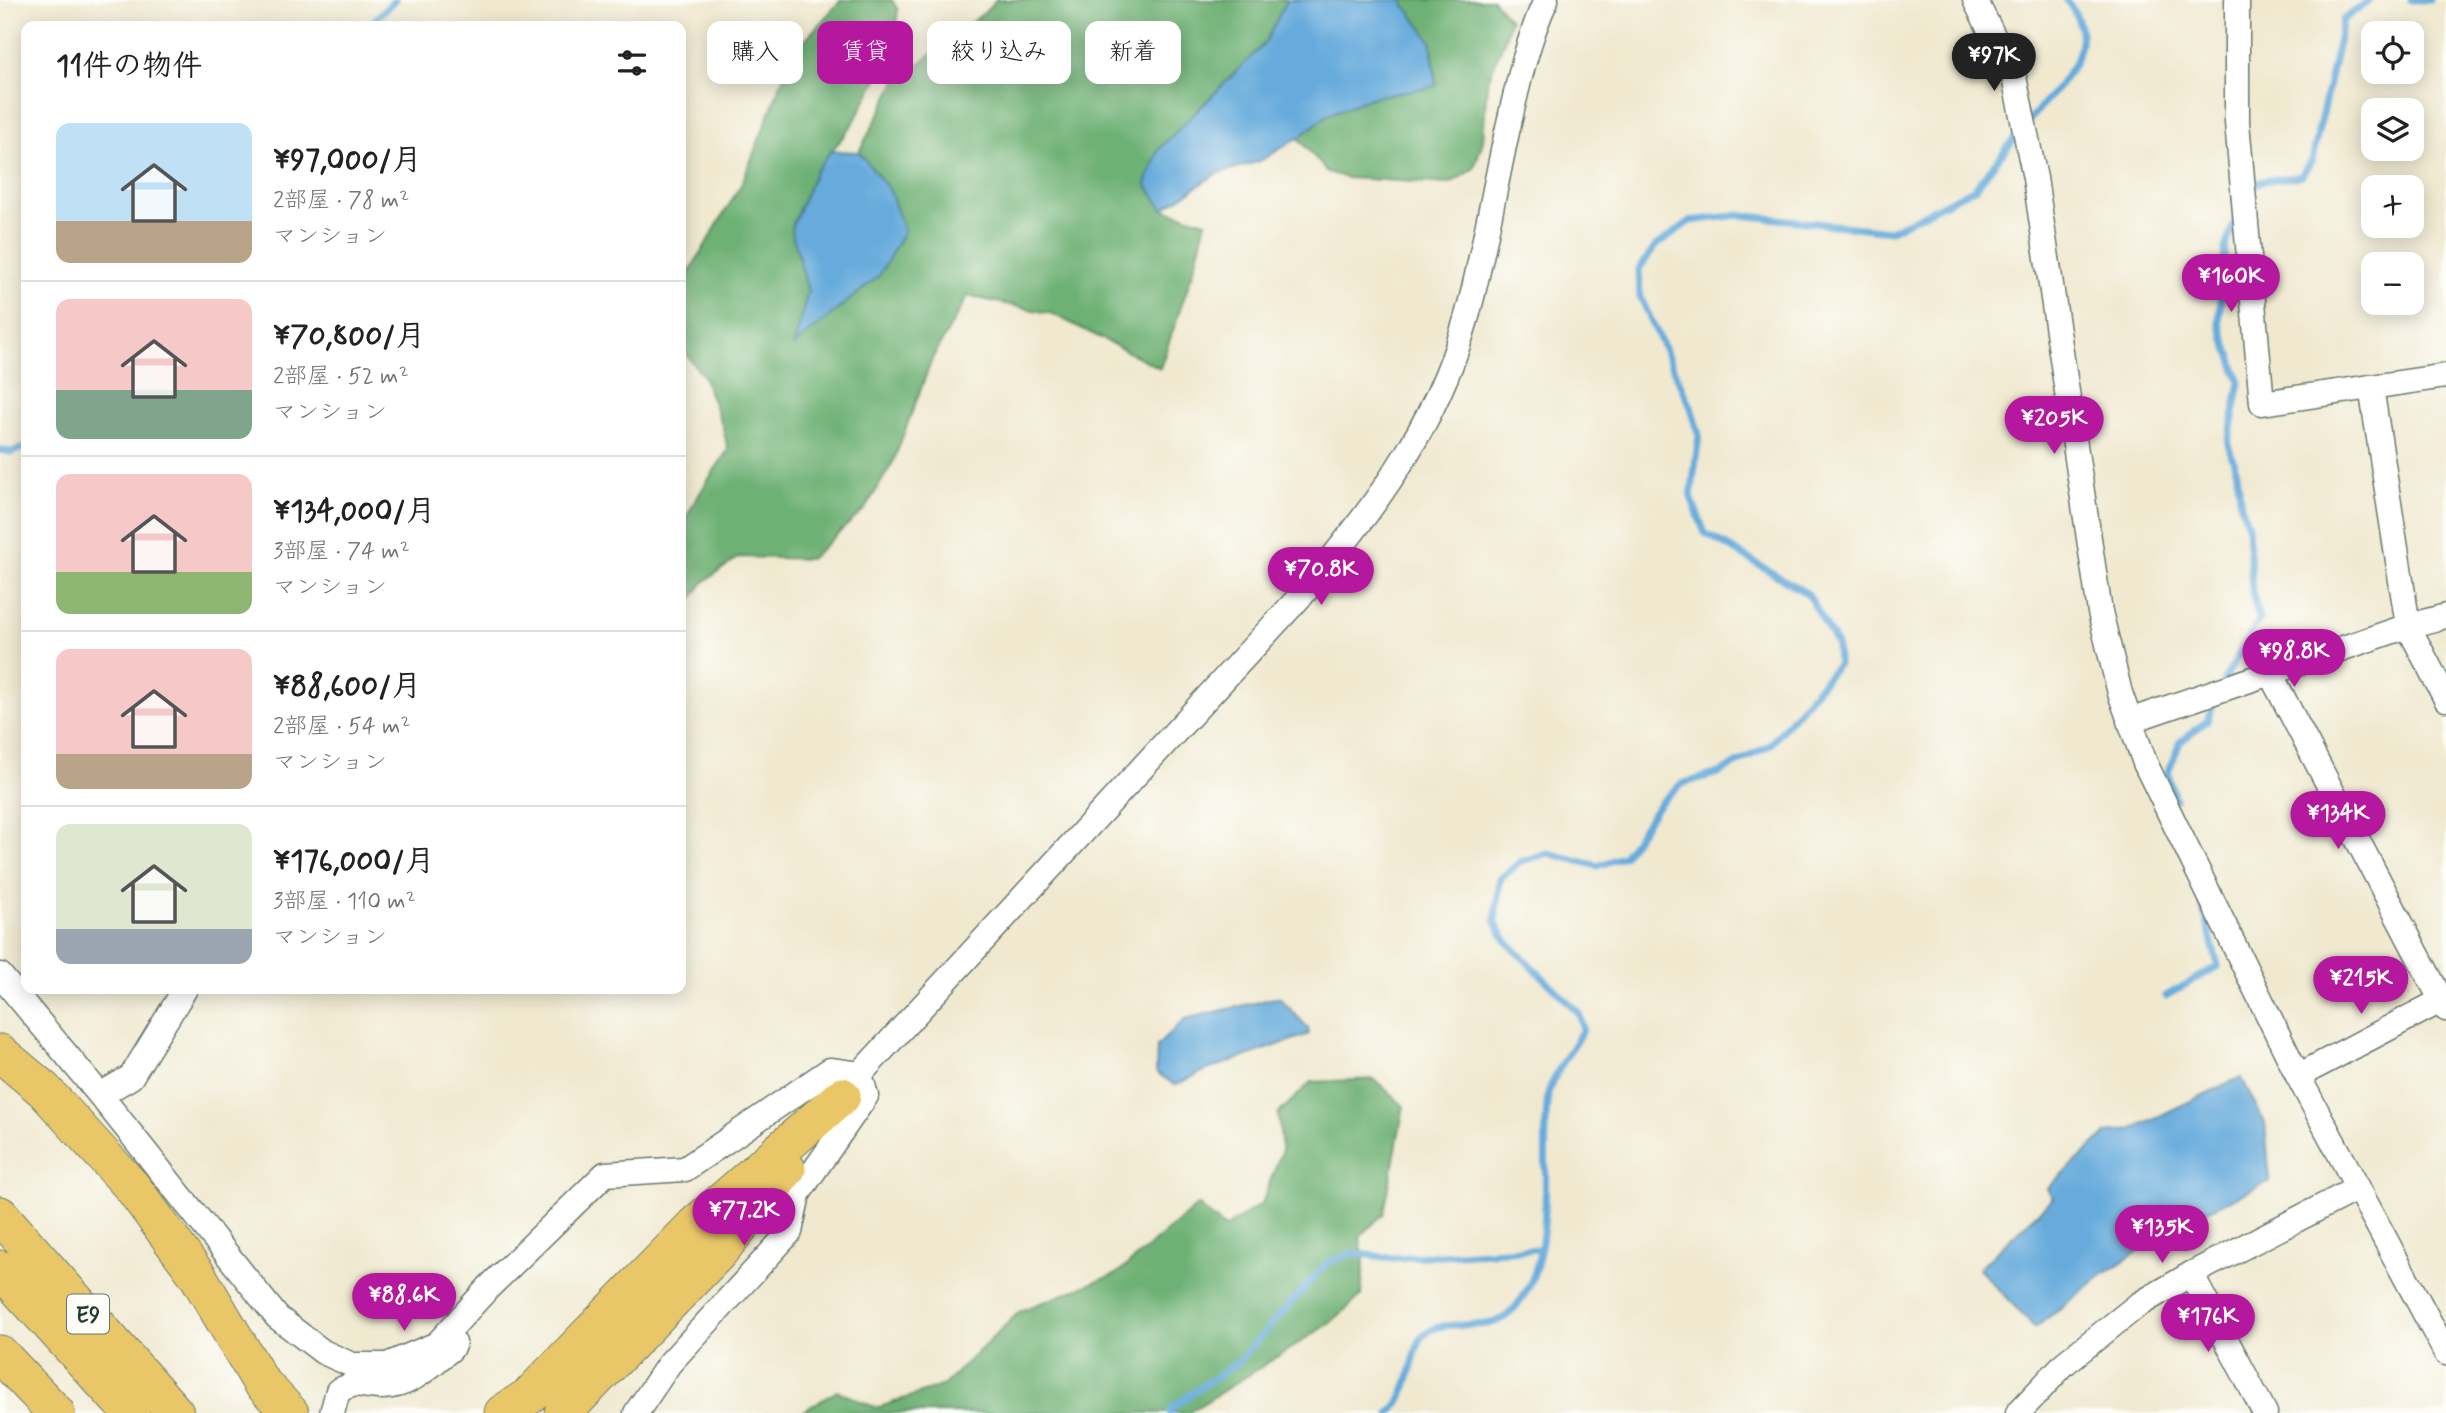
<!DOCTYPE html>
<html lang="ja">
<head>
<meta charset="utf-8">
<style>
	:root { --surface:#fff; --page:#f6f6f6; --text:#222; --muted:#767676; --line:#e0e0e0; --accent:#b5179e }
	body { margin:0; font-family:Mynerve,"Klee One",sans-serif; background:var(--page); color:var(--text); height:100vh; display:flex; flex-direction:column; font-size:26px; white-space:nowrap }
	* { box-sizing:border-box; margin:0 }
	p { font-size:23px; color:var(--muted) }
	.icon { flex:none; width:38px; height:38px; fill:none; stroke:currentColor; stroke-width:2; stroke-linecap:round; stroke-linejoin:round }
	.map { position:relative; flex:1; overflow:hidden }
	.drawer { position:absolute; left:21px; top:21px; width:665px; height:973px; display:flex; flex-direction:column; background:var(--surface); border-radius:14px; box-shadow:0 4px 18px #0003 }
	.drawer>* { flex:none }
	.banner { position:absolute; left:707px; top:21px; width:665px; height:63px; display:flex; gap:14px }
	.buttons { position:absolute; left:2361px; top:21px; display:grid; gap:14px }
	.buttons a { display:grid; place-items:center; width:63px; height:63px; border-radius:14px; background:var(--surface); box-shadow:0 4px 18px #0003; font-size:35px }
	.price { position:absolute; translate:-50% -60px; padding:0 16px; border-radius:24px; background:var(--accent); color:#fff; font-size:23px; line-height:46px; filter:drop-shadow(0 2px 4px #0008) }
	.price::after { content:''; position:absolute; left:50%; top:42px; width:21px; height:16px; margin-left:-10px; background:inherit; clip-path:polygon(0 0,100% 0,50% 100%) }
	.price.selected { background:#222; color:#fff }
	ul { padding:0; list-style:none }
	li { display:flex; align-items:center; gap:21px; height:175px; padding:0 35px }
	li+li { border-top:2px solid var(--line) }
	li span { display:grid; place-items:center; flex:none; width:196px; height:140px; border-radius:14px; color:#555 }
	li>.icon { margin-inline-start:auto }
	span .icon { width:84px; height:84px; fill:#fffc; stroke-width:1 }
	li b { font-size:30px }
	h2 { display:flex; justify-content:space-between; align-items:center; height:84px; padding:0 35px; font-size:30px }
	.chip { padding:0 24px; border-radius:14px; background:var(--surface); box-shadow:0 4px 18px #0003; font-size:24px; line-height:63px }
	.chip.selected { background:var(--accent); color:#fff }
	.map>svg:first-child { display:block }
</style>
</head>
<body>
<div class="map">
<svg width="2446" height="1413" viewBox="0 0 2446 1413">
	<rect width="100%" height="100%" fill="#fdfcf7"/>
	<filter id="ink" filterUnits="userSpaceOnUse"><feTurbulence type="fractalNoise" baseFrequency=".0143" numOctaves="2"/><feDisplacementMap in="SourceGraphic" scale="14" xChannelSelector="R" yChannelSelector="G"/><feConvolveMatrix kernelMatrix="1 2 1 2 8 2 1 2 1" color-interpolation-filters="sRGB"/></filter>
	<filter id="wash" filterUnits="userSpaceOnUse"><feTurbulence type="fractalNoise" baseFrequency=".00686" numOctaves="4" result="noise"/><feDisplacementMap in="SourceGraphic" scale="28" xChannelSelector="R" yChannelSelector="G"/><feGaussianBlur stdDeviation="1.57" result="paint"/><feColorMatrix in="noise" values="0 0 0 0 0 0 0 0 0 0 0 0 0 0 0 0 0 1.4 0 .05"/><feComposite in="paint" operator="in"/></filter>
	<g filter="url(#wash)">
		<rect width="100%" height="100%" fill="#f0e9d0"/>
		<!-- forest -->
		<g fill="#6eb175" stroke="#467754" stroke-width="2">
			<path d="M841,0H892L898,10L893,49L853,124L815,172L791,228L808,291L794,344L890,191L859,152L896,82L985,12L996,0H1287L1265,43L1159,149L1146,184L1163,209L1206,222L1194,269L1160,368L1053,314L968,296L933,357L893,462L865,509L810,559L739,557L704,582L686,607C676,584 688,582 687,564C686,553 679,544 681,532C682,517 718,465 728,450L723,427L703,376L681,348V286L742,183L793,53Z"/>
			<path d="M1401,0H1493L1510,20L1506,36L1487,83L1483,141L1474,168L1450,184L1347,178L1327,172L1298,138L1329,114L1373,97L1436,86L1431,41Z"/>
			<path d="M1374,1079L1404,1106L1384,1213L1360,1237L1364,1262L1361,1296L1329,1324L1188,1413H800L837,1391L877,1408L944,1385L1020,1311L1118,1273L1198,1205L1225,1228L1262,1203L1282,1150L1278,1114L1311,1082Z"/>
		</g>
		<!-- water -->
		<g fill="#66abdc" stroke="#427488" stroke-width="2">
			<path d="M1287,0H1401L1431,41L1436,86L1373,97L1329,114L1298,138L1260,161L1216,174L1163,209L1146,184L1159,149L1265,43Z"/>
			<path d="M831,151L859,152L890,191L904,231L879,276L794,345L808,291L791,229L815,172Z"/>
			<path d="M1279,997L1308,1028L1309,1034L1207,1070L1175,1085L1156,1072L1157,1046L1185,1019Z"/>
			<path d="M2241,1077L2265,1123L2270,1181L2184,1222L2102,1275L2035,1328L1979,1269L2053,1198L2047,1189L2107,1133L2132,1129Z"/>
		</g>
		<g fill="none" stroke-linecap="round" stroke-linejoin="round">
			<!-- stream -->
			<g stroke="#66abdc" stroke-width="7">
				<path d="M2411,0H2429"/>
				<path d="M368,26L395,0"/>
				<path d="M2029,121C2059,83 2106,48 2066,0"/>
				<path d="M2249,189L2261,181L2301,176L2312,160L2343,20L2370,0"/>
				<path d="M0,450L11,452L26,447"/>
				<path d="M2224,680L2259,620L2252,590L2248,525L2241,505L2237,472L2228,444L2240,382L2219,323L2225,248L2237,215"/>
				<path d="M2175,800L2168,773L2180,742L2207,721L2216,697"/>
				<path d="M2166,996L2218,966L2202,903"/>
				<path d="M1170,1413L1174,1406L1238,1362L1327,1263L1352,1253L1393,1258L1539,1249"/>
				<path d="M1390,1413C1412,1394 1412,1347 1423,1336C1449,1312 1486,1339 1512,1311C1561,1259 1539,1161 1548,1095C1550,1080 1575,1044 1583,1029L1579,1013L1507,942L1495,921L1500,879L1520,862L1548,853L1598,866L1624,856L1660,803L1681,784L1719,773L1770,745L1838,664L1837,645L1808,594L1705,533L1691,497L1699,435L1691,407L1640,296L1639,269L1656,246L1690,221L1740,215L1890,231L1975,188L2019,133"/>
			</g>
		</g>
	</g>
	<g filter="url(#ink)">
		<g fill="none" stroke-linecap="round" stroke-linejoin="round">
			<!-- minor casing -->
			<g stroke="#68796b" stroke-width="27">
				<g id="minor">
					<path d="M1975,0L2014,77L2035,178L2100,612L2120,693L2145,763L2298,1076L2446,1353"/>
					<path d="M2237,0V122L2262,403L2446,376"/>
					<path d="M2371,387L2408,626L2446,699"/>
					<path d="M2270,673L2446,1009"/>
					<path d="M2129,721L2408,626L2446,616"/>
					<path d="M0,975L100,1095L277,1317L323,1352L352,1365H387L437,1344L488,1288L605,1174L685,1169L830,1070L860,1074"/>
					<path d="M860,1074L1307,589C1382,499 1444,414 1472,297C1485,243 1495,187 1507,132C1517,88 1527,41 1546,0"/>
					<path d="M2298,1076L2446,998"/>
					<path d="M100,1095L131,1077L185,989"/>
					<path d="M2191,1274L2265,1413"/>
					<path d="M332,1413L338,1391C359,1380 358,1386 380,1387C410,1388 430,1366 451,1349L454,1343"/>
					<path d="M636,1413L669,1364L790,1232L798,1194L866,1096L860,1074"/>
					<path d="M2018,1413L2065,1363L2138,1305L2191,1274L2358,1188"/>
				</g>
			</g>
			<!-- highway casing -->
			<g stroke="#68796b" stroke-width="39">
				<g id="highway">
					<path d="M0,1053L44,1090L133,1188L198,1276L260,1381L290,1413"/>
					<path d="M0,1215L175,1413"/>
					<path d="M0,1269L131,1413"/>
					<path d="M0,1354L56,1413"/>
					<path d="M503,1413L529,1396L694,1226L842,1096"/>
					<path d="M563,1413L719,1252L787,1169"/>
				</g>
			</g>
			<!-- minor -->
			<use href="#minor" stroke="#fff" stroke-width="24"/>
			<!-- highway -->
			<use href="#highway" stroke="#e9c769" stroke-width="37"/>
		</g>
	</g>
	<g text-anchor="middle" stroke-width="5" stroke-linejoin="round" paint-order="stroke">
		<!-- shield labels -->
		<rect fill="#fdfcf7" stroke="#62766e" stroke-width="2" x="67" y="1294.5" width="42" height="39" rx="5"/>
		<g font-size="23" font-weight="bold" fill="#1f3d34">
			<text x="88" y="1322">E9</text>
		</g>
	</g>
</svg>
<div class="buttons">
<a><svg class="icon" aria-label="locate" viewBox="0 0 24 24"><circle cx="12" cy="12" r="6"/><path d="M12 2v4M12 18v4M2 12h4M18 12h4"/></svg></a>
<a><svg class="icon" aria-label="layers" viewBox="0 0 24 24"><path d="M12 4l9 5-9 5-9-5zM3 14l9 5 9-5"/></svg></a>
<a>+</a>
<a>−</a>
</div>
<b class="price selected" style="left:1994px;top:93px">¥97K</b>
<b class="price" style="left:2231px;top:314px">¥160K</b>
<b class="price" style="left:2054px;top:456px">¥205K</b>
<b class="price" style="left:1321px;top:607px">¥70.8K</b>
<b class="price" style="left:2294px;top:689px">¥98.8K</b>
<b class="price" style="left:2338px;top:851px">¥134K</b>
<b class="price" style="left:2361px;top:1016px">¥215K</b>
<b class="price" style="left:744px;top:1248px">¥77.2K</b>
<b class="price" style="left:2162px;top:1265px">¥135K</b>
<b class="price" style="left:404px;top:1333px">¥88.6K</b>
<b class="price" style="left:2208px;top:1354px">¥176K</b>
<div class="banner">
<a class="chip">購入</a>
<a class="chip selected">賃貸</a>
<a class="chip">絞り込み</a>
<a class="chip">新着</a>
</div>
<section class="drawer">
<h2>11件の物件<svg class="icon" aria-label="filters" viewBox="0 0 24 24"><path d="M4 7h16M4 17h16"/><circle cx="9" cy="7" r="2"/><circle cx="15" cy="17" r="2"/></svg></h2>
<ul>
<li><span style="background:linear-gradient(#bfe0f5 70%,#b9a48a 0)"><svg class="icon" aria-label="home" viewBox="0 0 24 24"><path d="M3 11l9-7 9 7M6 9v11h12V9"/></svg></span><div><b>¥97,000/月</b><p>2部屋 · 78 m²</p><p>マンション</p></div></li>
<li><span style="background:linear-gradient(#f6c9c9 65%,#7fa58c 0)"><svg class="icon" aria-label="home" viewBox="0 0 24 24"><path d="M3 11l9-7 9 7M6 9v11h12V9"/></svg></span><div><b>¥70,800/月</b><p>2部屋 · 52 m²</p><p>マンション</p></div></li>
<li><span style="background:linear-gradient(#f6c9c9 70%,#8fb573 0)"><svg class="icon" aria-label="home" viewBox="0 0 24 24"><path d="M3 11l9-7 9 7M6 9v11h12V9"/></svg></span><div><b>¥134,000/月</b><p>3部屋 · 74 m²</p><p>マンション</p></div></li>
<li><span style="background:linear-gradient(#f6c9c9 75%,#b9a48a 0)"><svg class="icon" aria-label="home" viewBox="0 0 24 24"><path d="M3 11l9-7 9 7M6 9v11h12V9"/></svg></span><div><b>¥88,600/月</b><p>2部屋 · 54 m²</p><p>マンション</p></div></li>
<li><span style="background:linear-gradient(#dfe7d0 75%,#9aa5b1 0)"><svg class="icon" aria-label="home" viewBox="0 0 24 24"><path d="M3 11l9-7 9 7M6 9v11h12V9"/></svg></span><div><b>¥176,000/月</b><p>3部屋 · 110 m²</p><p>マンション</p></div></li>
</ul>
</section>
</div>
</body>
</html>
